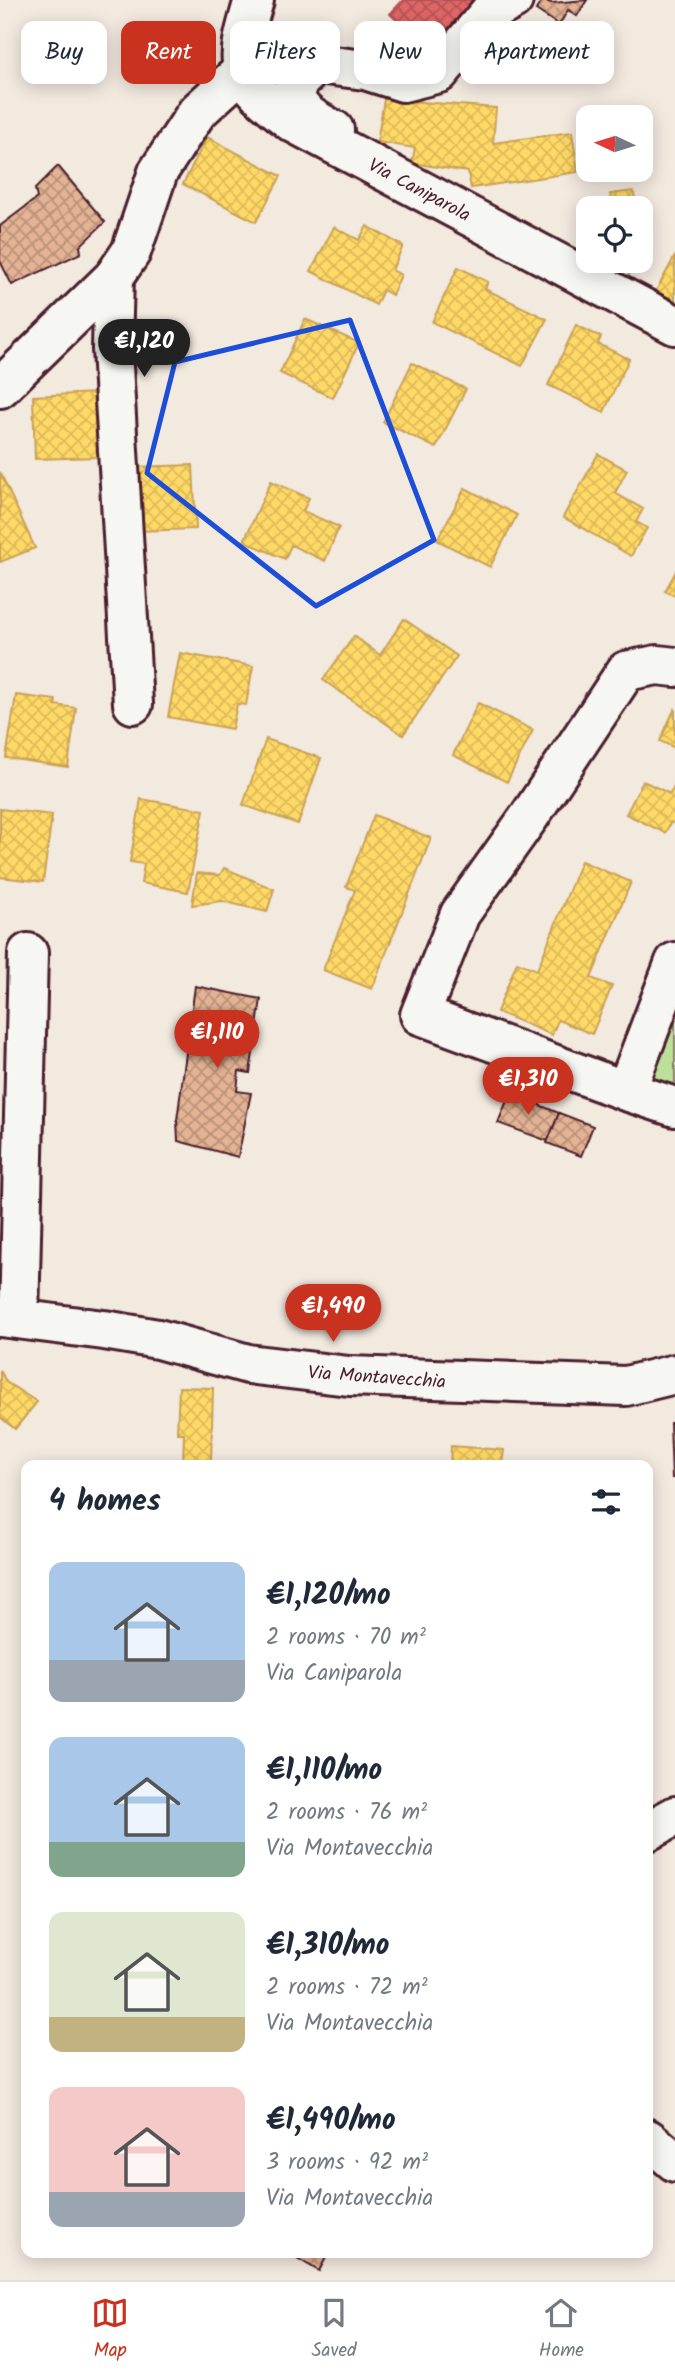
<!DOCTYPE html>
<html lang="en">
<head>
<meta charset="utf-8">
<style>
	:root { --surface:#fff; --page:#f2f2f3; --text:#1f2937; --muted:#747a83; --line:#e0e1e3; --accent:#c8321e }
	body { margin:0; font-family:Kalam,sans-serif; background:var(--page); color:var(--text); height:100vh; display:flex; flex-direction:column; font-size:26px; white-space:nowrap }
	* { box-sizing:border-box; margin:0 }
	p { font-size:23px; color:var(--muted) }
	.icon { flex:none; width:38px; height:38px; fill:none; stroke:currentColor; stroke-width:2; stroke-linecap:round; stroke-linejoin:round }
	.map { position:relative; flex:1; overflow:hidden }
	.sheet { position:absolute; left:21px; top:1460px; width:632px; height:798px; display:flex; flex-direction:column; background:var(--surface); border-radius:14px; box-shadow:0 4px 18px #0003 }
	.sheet>* { flex:none }
	.guide { position:absolute; left:21px; top:21px; width:634px; height:63px; display:flex; gap:14px }
	.needle { width:46px; rotate:274deg }
	.controls { position:absolute; left:576px; top:105px; display:grid; gap:14px }
	.controls a { display:grid; place-items:center; width:77px; height:77px; border-radius:14px; background:var(--surface); box-shadow:0 4px 18px #0003; font-size:35px }
	.price { position:absolute; translate:-50% -60px; padding:0 16px; border-radius:24px; background:var(--accent); color:#fff; font-size:23px; line-height:46px; filter:drop-shadow(0 2px 4px #0008) }
	.price::after { content:''; position:absolute; left:50%; top:42px; width:21px; height:16px; margin-left:-10px; background:inherit; clip-path:polygon(0 0,100% 0,50% 100%) }
	.price.current { background:#222; color:#fff }
	ul { padding:0; list-style:none }
	li { display:flex; align-items:center; gap:21px; height:175px; padding:0 28px }
	li span { display:grid; place-items:center; flex:none; width:196px; height:140px; border-radius:14px; color:#555 }
	li>.icon { margin-inline-start:auto }
	span .icon { width:84px; height:84px; fill:#fffc; stroke-width:1 }
	li b { font-size:30px }
	h2 { display:flex; justify-content:space-between; align-items:center; height:84px; padding:0 28px; font-size:30px }
	.chip { padding:0 24px; border-radius:14px; background:var(--surface); box-shadow:0 4px 18px #0003; font-size:24px; line-height:63px }
	.chip.current { background:var(--accent); color:#fff }
	.menu { display:flex; justify-content:space-around; align-items:center; height:98px; border-top:2px solid var(--line); background:var(--surface); font-size:19px; color:var(--muted) }
	.menu a { display:grid; justify-items:center; gap:4px }
	.menu .current { color:var(--accent) }
	.map>svg:first-child { display:block }
</style>
</head>
<body>
<div class="map">
<svg width="675" height="2280" viewBox="0 0 675 2280">
	<defs>
		<pattern id="homes-cross-hatch" width="8" height="8" patternUnits="userSpaceOnUse" patternTransform="scale(1.75)"><rect width="8" height="8" fill="#ffd966"/><path d="M0 0l8 8M0 8l8-8" fill="none" stroke="#dcba59"/></pattern>
		<pattern id="shops-cross-hatch" width="8" height="8" patternUnits="userSpaceOnUse" patternTransform="scale(1.75)"><rect width="8" height="8" fill="#e06666"/><path d="M0 0l8 8M0 8l8-8" fill="none" stroke="#b85354"/></pattern>
		<pattern id="building-cross-hatch" width="8" height="8" patternUnits="userSpaceOnUse" patternTransform="scale(1.75)"><rect width="8" height="8" fill="#e3b394"/><path d="M0 0l8 8M0 8l8-8" fill="none" stroke="#ba9179"/></pattern>
	</defs>
	<rect width="100%" height="100%" fill="#f2e9df"/>
	<filter id="ink" filterUnits="userSpaceOnUse"><feTurbulence type="fractalNoise" baseFrequency=".0143" numOctaves="2"/><feDisplacementMap in="SourceGraphic" scale="14" xChannelSelector="R" yChannelSelector="G"/><feConvolveMatrix kernelMatrix="1 2 1 2 8 2 1 2 1" color-interpolation-filters="sRGB"/></filter>
	<g filter="url(#ink)">
		<!-- garden -->
		<path fill="#bce09a" stroke="#838062" stroke-width="2" d="M675,1015V1093L653,1084L651,1076Z"/>
		<!-- homes -->
		<g fill="url(#homes-cross-hatch)" stroke="#c9a154" stroke-width="2">
			<path d="M384,99L496,108L493,143L572,132L578,172L471,188L468,172L412,163L415,148L377,142Z"/>
			<path d="M207,137L281,176L256,222L183,184Z"/>
			<path d="M633,191L638,208H613L610,194Z"/>
			<path d="M640,219L648,247L640,257Z"/>
			<path d="M367,226L403,246L392,270L401,275L392,295L383,290L376,305L311,271L334,227L359,240Z"/>
			<path d="M675,256V301L656,291Z"/>
			<path d="M626,261H638L629,274Z"/>
			<path d="M458,267L488,282L485,289L547,319L522,366L432,322Z"/>
			<path d="M305,319L359,343L333,398L280,373Z"/>
			<path d="M576,325L601,337L598,344L629,359L604,412L548,385Z"/>
			<path d="M412,363L466,389L436,448L383,422Z"/>
			<path d="M96,393L98,457L35,459L33,396Z"/>
			<path d="M598,454L627,470L615,493L643,509L636,522L647,528L631,556L563,517Z"/>
			<path d="M193,465L196,529L136,531L134,467Z"/>
			<path d="M0,472L35,548L0,562Z"/>
			<path d="M271,481L309,498L303,511L339,527L325,561L291,545L285,559L244,541Z"/>
			<path d="M465,488L517,515L490,567L437,540Z"/>
			<path d="M675,573V596L665,591Z"/>
			<path d="M404,619L457,656L403,735L323,680L354,636L380,655Z"/>
			<path d="M180,653L253,666L246,705L237,704L232,729L168,717Z"/>
			<path d="M16,695L56,700L55,705L76,708L68,767L6,758Z"/>
			<path d="M478,703L533,730L507,782L453,755Z"/>
			<path d="M675,708V748L660,741Z"/>
			<path d="M266,739L321,758L298,824L243,805Z"/>
			<path d="M643,781L670,794L675,785V824L671,822L665,833L626,814Z"/>
			<path d="M141,799L204,810L188,892L141,883L144,864L130,862Z"/>
			<path d="M0,809L52,815L43,882L0,877Z"/>
			<path d="M374,815L431,838L372,989L323,970L355,890L346,887Z"/>
			<path d="M581,861L631,882L591,978L612,986L592,1034L558,1020L552,1035L497,1012L517,962L537,970Z"/>
			<path d="M224,868L274,889L267,912L222,901L192,905L197,873L220,875Z"/>
			<path d="M0,1370L6,1382L37,1402L15,1429L0,1417Z"/>
			<path d="M179,1387L213,1388L211,1463L183,1462L184,1433H177Z"/>
			<path d="M451,1446L504,1450L502,1465H450Z"/>
		</g>
		<!-- shops -->
		<path fill="url(#shops-cross-hatch)" stroke="#b35154" stroke-width="2" d="M403,0H477L430,51L390,14Z"/>
		<!-- building -->
		<g fill="url(#building-cross-hatch)" stroke="#4a1f2b" stroke-width="2">
			<path d="M542,0L552,3L587,0L577,16L568,10L559,25L536,10Z"/>
			<path d="M58,166L105,222L80,246L81,253L12,285L0,261V226L37,198L35,189Z"/>
			<path d="M195,986L261,999L250,1073L239,1071L237,1091L251,1093L238,1157L178,1141L177,1120Z"/>
			<path d="M510,1093L559,1113L548,1141L498,1123Z"/>
			<path d="M559,1113L593,1126L581,1156L547,1143Z"/>
			<path d="M670,1423H675V1478H672Z"/>
			<path d="M287,2252H329L319,2271Z"/>
		</g>
		<g fill="none" stroke-linecap="round" stroke-linejoin="round">
			<!-- minor casing -->
			<g stroke="#4a1f2b" stroke-width="44">
				<g id="minor">
					<path d="M334,130C314,119 294,112 294,86L317,64L365,70L403,82L439,73L489,13L513,0"/>
					<path d="M0,388L114,277"/>
					<path d="M133,704L112,349L114,277L131,252L158,172L197,112L242,71"/>
					<path d="M675,962L626,1091L675,1107"/>
					<path d="M626,1091L420,1015L460,914L529,817L626,671L657,665L675,667"/>
					<path d="M0,1317L104,1330L158,1339L248,1364L349,1376L626,1386L675,1374"/>
					<path d="M19,1318L28,953"/>
					<path d="M648,1831L675,1816"/>
					<path d="M648,2139L675,2162"/>
				</g>
			</g>
			<!-- major casing -->
			<g stroke="#4a1f2b" stroke-width="44">
				<path id="major" d="M254,0C233,71 234,76 292,122L675,325"/>
			</g>
			<!-- minor -->
			<use href="#minor" stroke="#f6f6f2" stroke-width="38"/>
			<!-- major -->
			<use href="#major" stroke="#f6f6f2" stroke-width="38"/>
		</g>
	</g>
	<!-- marked area -->
	<path fill="none" stroke="#1d4ed8" stroke-width="5" stroke-linejoin="round" d="M350,320L434,540L316,606L147,473L175,362Z"/>
	<g text-anchor="middle" stroke-width="7" stroke-linejoin="round" paint-order="stroke">
		<!-- street labels -->
		<g font-size="19" fill="#4a1f2b" stroke="#f6f6f2">
			<text transform="translate(420 189) rotate(28)" y="7">Via Caniparola</text>
			<text transform="translate(377 1376) rotate(4)" y="7">Via Montavecchia</text>
		</g>
	</g>
</svg>
<div class="controls">
<a><svg class="needle" viewBox="-14 -14 28 28"><path d="M0-13l5 13h-10z" fill="#e53935"/><path d="M0 13l5-13h-10z" fill="#747a83"/></svg></a>
<a><svg class="icon" aria-label="locate" viewBox="0 0 24 24"><circle cx="12" cy="12" r="6"/><path d="M12 2v4M12 18v4M2 12h4M18 12h4"/></svg></a>
</div>
<b class="price current" style="left:144px;top:379px">€1,120</b>
<b class="price" style="left:217px;top:1070px">€1,110</b>
<b class="price" style="left:528px;top:1117px">€1,310</b>
<b class="price" style="left:333px;top:1344px">€1,490</b>
<div class="guide">
<a class="chip">Buy</a>
<a class="chip current">Rent</a>
<a class="chip">Filters</a>
<a class="chip">New</a>
<a class="chip">Apartment</a>
</div>
<section class="sheet">
<h2>4 homes<svg class="icon" aria-label="filters" viewBox="0 0 24 24"><path d="M4 7h16M4 17h16"/><circle cx="9" cy="7" r="2"/><circle cx="15" cy="17" r="2"/></svg></h2>
<ul>
<li><span style="background:linear-gradient(#a9c7e8 70%,#9aa5b1 0)"><svg class="icon" aria-label="home" viewBox="0 0 24 24"><path d="M3 11l9-7 9 7M6 9v11h12V9"/></svg></span><div><b>€1,120/mo</b><p>2 rooms · 70 m²</p><p>Via Caniparola</p></div></li>
<li><span style="background:linear-gradient(#a9c7e8 75%,#7fa58c 0)"><svg class="icon" aria-label="home" viewBox="0 0 24 24"><path d="M3 11l9-7 9 7M6 9v11h12V9"/></svg></span><div><b>€1,110/mo</b><p>2 rooms · 76 m²</p><p>Via Montavecchia</p></div></li>
<li><span style="background:linear-gradient(#dfe7d0 75%,#c2b280 0)"><svg class="icon" aria-label="home" viewBox="0 0 24 24"><path d="M3 11l9-7 9 7M6 9v11h12V9"/></svg></span><div><b>€1,310/mo</b><p>2 rooms · 72 m²</p><p>Via Montavecchia</p></div></li>
<li><span style="background:linear-gradient(#f6c9c9 75%,#9aa5b1 0)"><svg class="icon" aria-label="home" viewBox="0 0 24 24"><path d="M3 11l9-7 9 7M6 9v11h12V9"/></svg></span><div><b>€1,490/mo</b><p>3 rooms · 92 m²</p><p>Via Montavecchia</p></div></li>
</ul>
</section>
</div>
<nav class="menu">
<a class="current"><svg class="icon" aria-label="map" viewBox="0 0 24 24"><path d="M3 6l6-2 6 2 6-2v14l-6 2-6-2-6 2zM9 4v14M15 6v14"/></svg>Map</a>
<a><svg class="icon" aria-label="saved" viewBox="0 0 24 24"><path d="M7 4h10v16l-5-4-5 4z"/></svg>Saved</a>
<a><svg class="icon" aria-label="home" viewBox="0 0 24 24"><path d="M3 11l9-7 9 7M6 9v11h12V9"/></svg>Home</a>
</nav>
</body>
</html>
